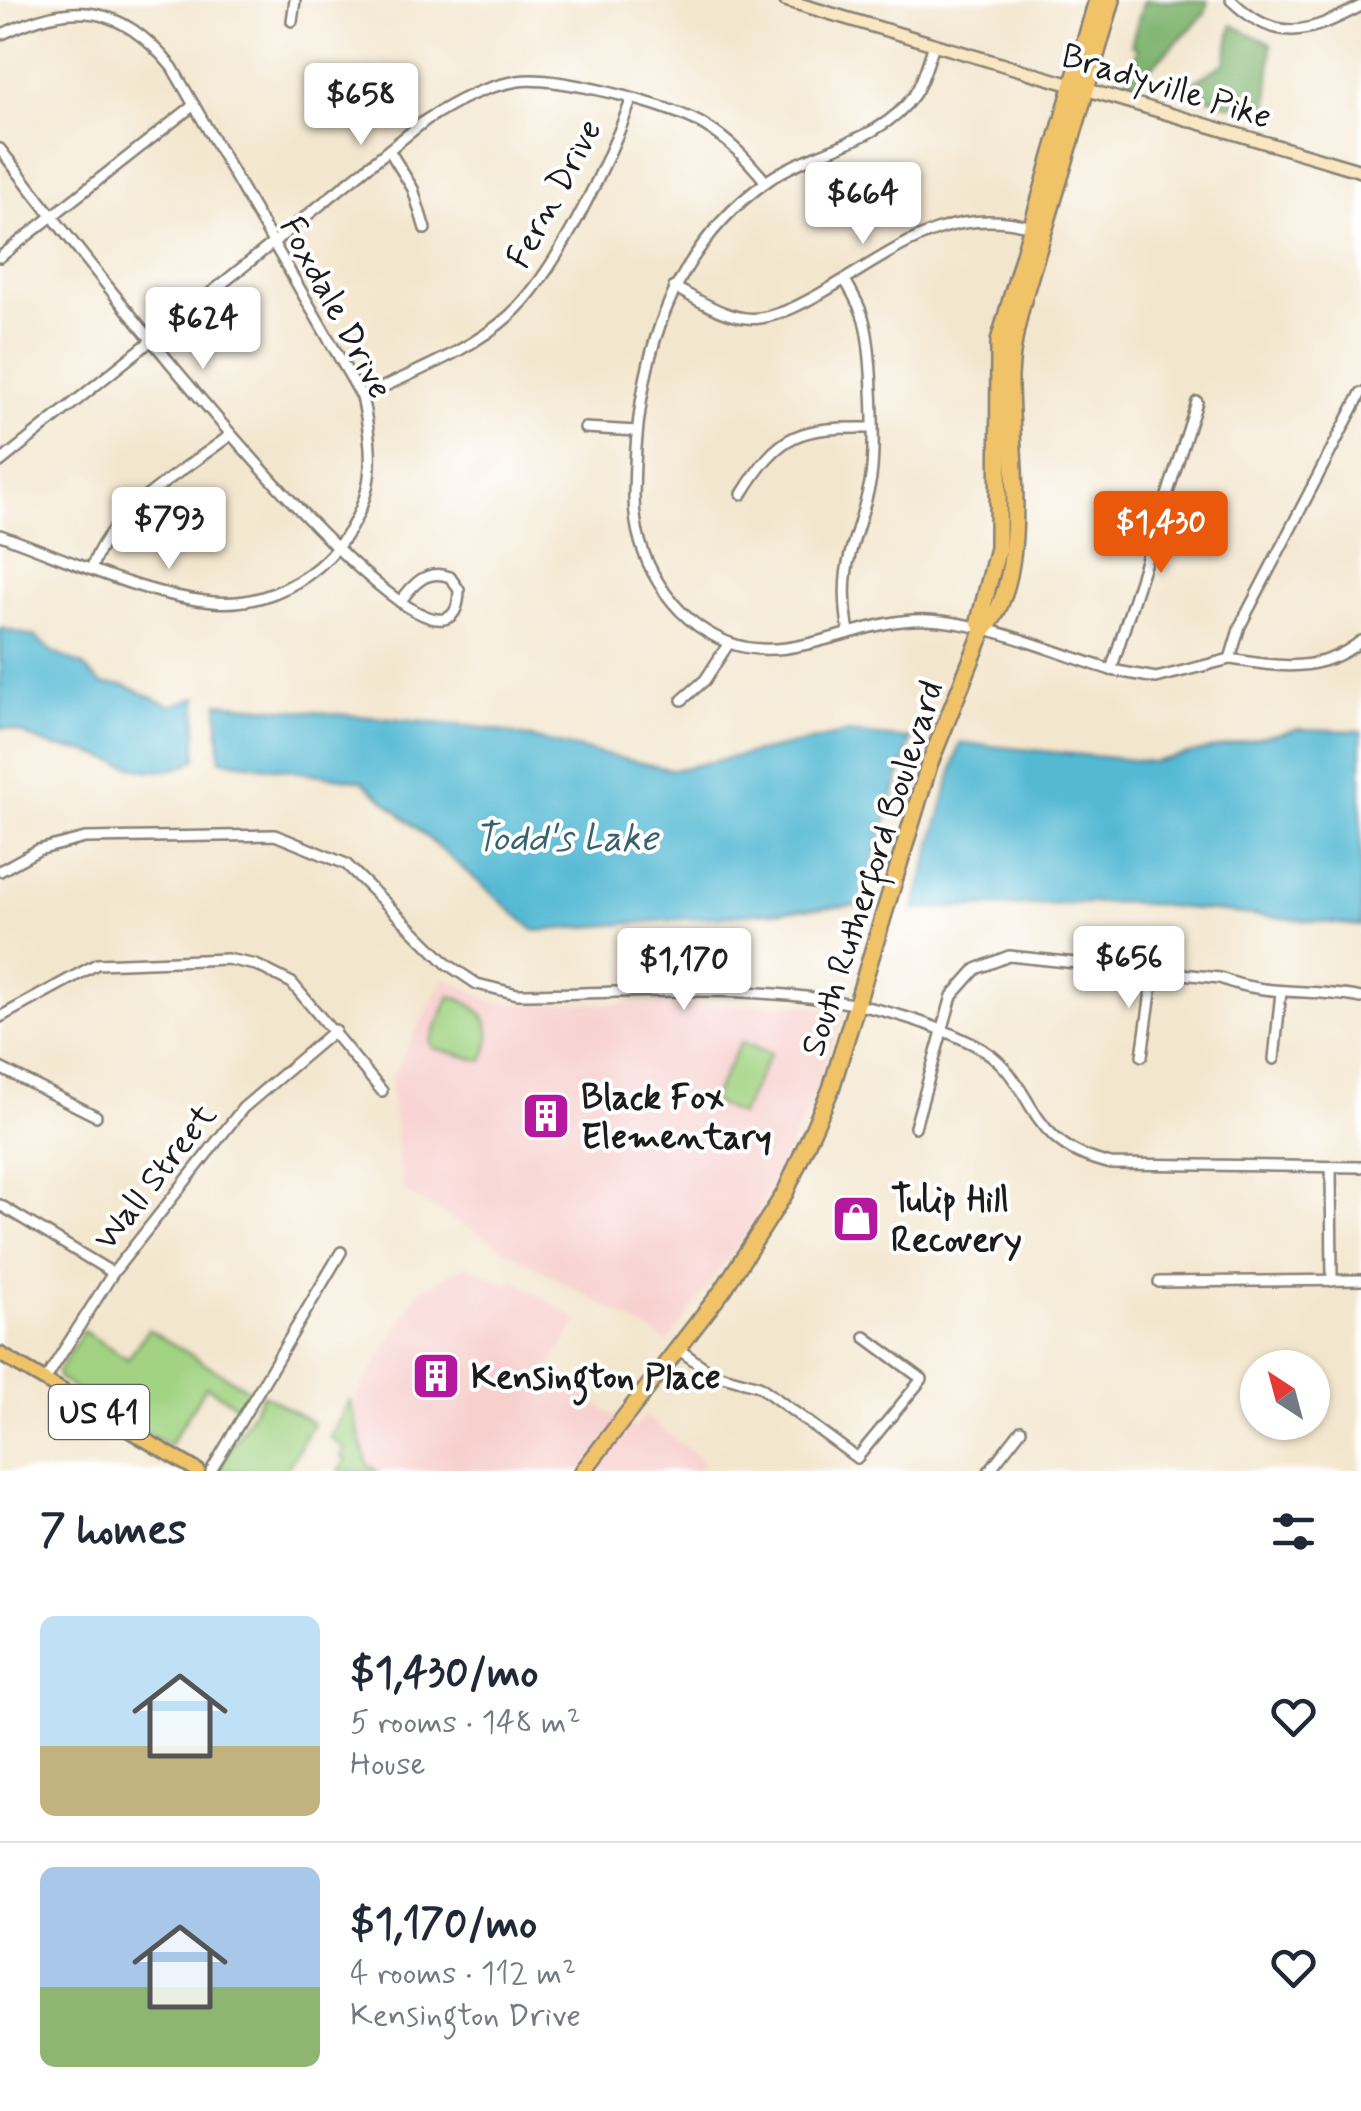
<!DOCTYPE html>
<html lang="en">
<head>
<meta charset="utf-8">
<style>
	:root { --surface:#fff; --page:#f2f2f3; --text:#1f2937; --muted:#747a83; --line:#e0e1e3; --accent:#ea580c }
	body { margin:0; font-family:Mynerve,sans-serif; background:var(--page); color:var(--text); height:100vh; display:flex; flex-direction:column; font-size:38px; white-space:nowrap }
	* { box-sizing:border-box; margin:0 }
	p { font-size:32px; color:var(--muted) }
	.icon { flex:none; width:55px; height:55px; fill:none; stroke:currentColor; stroke-width:2; stroke-linecap:round; stroke-linejoin:round }
	.map { position:relative; height:1471px; overflow:hidden }
	.drawer { display:flex; flex-direction:column; background:var(--surface); flex:1 }
	.drawer>* { flex:none }
	.needle { width:65px; rotate:324deg }
	.fabs { position:absolute; left:1240px; top:1350px; display:grid; gap:20px }
	.fabs a { display:grid; place-items:center; width:90px; height:90px; border-radius:50%; background:var(--surface); box-shadow:0 2px 8px #0004; font-size:50px }
	.price { position:absolute; translate:-50% -85px; padding:0 22px; border-radius:10px; background:#fff; color:#222; font-size:32px; line-height:65px; filter:drop-shadow(0 2px 5px #0008) }
	.price::after { content:''; position:absolute; left:50%; top:60px; width:30px; height:22px; margin-left:-15px; background:inherit; clip-path:polygon(0 0,100% 0,50% 100%) }
	.price.active { background:var(--accent); color:#fff }
	ul { padding:0; list-style:none }
	li { display:flex; align-items:center; gap:30px; height:250px; padding:0 40px }
	li+li { border-top:2px solid var(--line) }
	li span { display:grid; place-items:center; flex:none; width:280px; height:200px; border-radius:15px; color:#555 }
	li>.icon { margin-inline-start:auto }
	span .icon { width:120px; height:120px; fill:#fffc; stroke-width:1 }
	li b { font-size:42px }
	h2 { display:flex; justify-content:space-between; align-items:center; height:120px; padding:0 40px; font-size:42px }
	.map>svg:first-child { display:block }
</style>
</head>
<body>
<div class="map">
<svg width="1361" height="1471" viewBox="0 0 1361 1471">
	<rect width="100%" height="100%" fill="#fff"/>
	<filter id="ink" filterUnits="userSpaceOnUse"><feTurbulence type="fractalNoise" baseFrequency=".01" numOctaves="2"/><feDisplacementMap in="SourceGraphic" scale="20" xChannelSelector="R" yChannelSelector="G"/><feConvolveMatrix kernelMatrix="1 2 1 2 8 2 1 2 1" color-interpolation-filters="sRGB"/></filter>
	<filter id="wash" filterUnits="userSpaceOnUse"><feTurbulence type="fractalNoise" baseFrequency=".0048" numOctaves="4" result="noise"/><feDisplacementMap in="SourceGraphic" scale="40" xChannelSelector="R" yChannelSelector="G"/><feGaussianBlur stdDeviation="2.25" result="paint"/><feColorMatrix in="noise" values="0 0 0 0 0 0 0 0 0 0 0 0 0 0 0 0 0 1.4 0 .05"/><feComposite in="paint" operator="in"/></filter>
	<g filter="url(#wash)">
		<rect width="100%" height="100%" fill="#f3e6ce"/>
		<!-- built -->
		<g fill="#f7d0ce">
			<path d="M445,978L496,1003L807,1005L842,1014L810,1105L750,1228L668,1342L402,1190L390,1080Z"/>
			<path d="M467,1265L507,1284L514,1280L578,1320L547,1372L635,1429L645,1416L704,1462L696,1471H380L368,1463L354,1403L419,1291Z"/>
		</g>
		<!-- green -->
		<g fill="#a1d382" stroke="#5e784f" stroke-width="2.5">
			<path d="M450,996C485,1006 498,1027 483,1061L433,1048L430,1042Z"/>
			<path d="M741,1042L770,1054L740,1115L711,1101Z"/>
			<path d="M148,1329L251,1391L240,1408L206,1386L169,1446L59,1379L57,1373L83,1331L128,1359Z"/>
			<path d="M263,1394L313,1423L286,1471H217Z"/>
			<path d="M350,1400L367,1464L377,1471H339L346,1460L341,1456L345,1449L330,1437Z"/>
		</g>
		<!-- forest -->
		<g fill="#80b570" stroke="#4e6846" stroke-width="2.5">
			<path d="M1144,0L1208,1L1205,14L1135,83L1128,79L1138,48L1131,45Z"/>
			<path d="M1232,25L1271,44L1268,110L1224,104L1195,92L1194,82L1225,63Z"/>
		</g>
		<!-- water -->
		<g fill="#55b9d4" stroke="#386a78" stroke-width="2.5">
			<path d="M0,628L35,637L54,653L82,665L102,684L125,685L171,706L197,697L196,759C160,783 128,765 91,753C78,749 64,749 52,746C32,741 22,729 0,728Z"/>
			<path d="M218,703L487,728L673,770L847,733L911,739L860,905L535,931L362,781L220,760Z"/>
			<path d="M1298,729L1361,731V926L1126,902L914,909L960,743L1153,762Z"/>
		</g>
	</g>
	<g filter="url(#ink)">
		<g fill="none" stroke-linecap="round" stroke-linejoin="round">
			<!-- street casing -->
			<g stroke="#888175" stroke-width="14">
				<g id="street">
					<path d="M1231,0C1277,45 1309,33 1361,6"/>
					<path d="M292,21L295,0"/>
					<path d="M0,35C74,0 119,3 172,67L362,397C369,429 375,463 365,496C346,560 281,608 213,602C145,596 65,558 0,535"/>
					<path d="M934,45C928,60 924,81 914,95C880,144 812,148 766,182C661,258 635,375 634,497C634,558 670,619 727,642C792,668 862,616 928,620C989,623 1053,652 1111,670"/>
					<path d="M0,149C23,178 458,754 459,590L450,577C427,568 413,584 400,602"/>
					<path d="M389,150L413,189L425,229"/>
					<path d="M0,257L194,105"/>
					<path d="M845,280C851,291 858,302 862,314C873,342 876,453 870,483C856,547 837,561 849,633"/>
					<path d="M674,287C699,300 730,322 760,318C783,315 805,302 825,291C895,251 947,204 1032,227"/>
					<path d="M1361,393L1240,626L1230,659C1279,667 1320,674 1361,641"/>
					<path d="M362,397C411,373 469,352 510,315C558,271 608,162 631,101"/>
					<path d="M1197,402L1111,670L1156,678L1230,659"/>
					<path d="M585,428L637,431"/>
					<path d="M0,462L426,120C456,101 482,87 518,81C554,75 672,105 704,125C729,140 747,159 766,182"/>
					<path d="M742,494C780,432 800,427 870,428"/>
					<path d="M92,567C111,509 183,472 229,436"/>
					<path d="M682,700L705,680L729,643"/>
					<path d="M0,871L38,850L85,838L275,835L346,864L447,964L477,984L517,994C668,994 833,973 973,1044C1040,1077 1017,1143 1111,1164L1361,1167"/>
					<path d="M0,1017L97,964L227,959L256,965L292,983L382,1091"/>
					<path d="M1142,1056L1154,971"/>
					<path d="M1274,1059L1281,992"/>
					<path d="M0,1068L96,1116"/>
					<path d="M915,1127L952,996L976,969L1009,956L1220,978C1266,997 1314,988 1361,998"/>
					<path d="M1331,1167L1332,1281"/>
					<path d="M0,1205L113,1273"/>
					<path d="M1159,1282L1361,1280"/>
					<path d="M678,1349L712,1373L759,1386L857,1458L922,1379L865,1337"/>
					<path d="M45,1380L113,1273L243,1108L335,1030"/>
					<path d="M211,1471L341,1252"/>
					<path d="M989,1471L1021,1430"/>
				</g>
			</g>
			<!-- secondary casing -->
			<g stroke="#888175" stroke-width="16">
				<path id="secondary" d="M785,0L1361,171"/>
			</g>
			<!-- primary casing -->
			<g stroke="#888175" stroke-width="18">
				<path id="primary" d="M0,1354L198,1471"/>
			</g>
			<!-- highway casing -->
			<g stroke="#888175" stroke-width="20">
				<g id="highway">
					<path d="M983,631L979,621L998,548L999,341L1097,0"/>
					<path d="M583,1471L723,1290L785,1193L831,1089L929,765L983,631C1033,579 1009,445 1010,377C1012,323 1032,272 1047,221C1069,147 1091,74 1112,0"/>
				</g>
			</g>
			<!-- street -->
			<use href="#street" stroke="#fff" stroke-width="9"/>
			<!-- secondary -->
			<use href="#secondary" stroke="#f9e7c3" stroke-width="11"/>
			<!-- primary -->
			<use href="#primary" stroke="#f1c369" stroke-width="12"/>
			<!-- highway -->
			<use href="#highway" stroke="#f1c369" stroke-width="15"/>
		</g>
	</g>
	<!-- icons -->
	<defs>
		<g id="building-square" transform="scale(2.5)"><rect x="-9" y="-9" width="18" height="18" rx="4" fill="#b5179e" stroke="#fff"/><path d="M-4-6H4V6H1V3H-1V6H-4ZM-2.5-4.3h1.7v1.8h-1.7ZM.8-4.3h1.7v1.8H.8ZM-2.5-1h1.7V.8h-1.7ZM.8-1h1.7V.8H.8Z" fill="#fff"/></g>
		<g id="shop-square" transform="scale(2.5)"><rect x="-9" y="-9" width="18" height="18" rx="4" fill="#b5179e" stroke="#fff"/><path d="M-5-2.5h2.3a2.7 3.5 0 0 1 5.4 0H5L5.5 6h-11ZM-1.5-2.5h3a1.5 2.3 0 0 0-3 0Z" fill="#fff"/></g>
	</defs>
	<g fill-rule="evenodd">
		<use href="#building-square" x="546" y="1116"/>
		<use href="#shop-square" x="856" y="1219"/>
		<use href="#building-square" x="436" y="1376"/>
	</g>
	<g text-anchor="middle" stroke-width="8" stroke-linejoin="round" paint-order="stroke">
		<!-- shield labels -->
		<rect fill="#fff" stroke="#606060" stroke-width="2.5" x="49" y="1385" width="100" height="54" rx="8"/>
		<g font-size="32" font-weight="bold" fill="#1c1c1c">
			<text x="99" y="1423">US 41</text>
		</g>
		<!-- street labels -->
		<g font-size="35" fill="#1c1c1c" stroke="#fff">
			<text transform="translate(1167 85) rotate(17)" y="12">Bradyville Pike</text>
			<text transform="translate(553 193) rotate(-62)" y="12">Fern Drive</text>
			<text transform="translate(337 307) rotate(62)" y="12">Foxdale Drive</text>
			<text transform="translate(871 868) rotate(-72)" y="12">South Rutherford Boulevard</text>
			<text transform="translate(154 1176) rotate(-52)" y="12">Wall Street</text>
		</g>
		<!-- poi labels -->
		<g font-size="35" font-weight="bold" fill="#1c1c1c" stroke="#fff" text-anchor="start">
			<text x="581" y="1108">Black Fox<tspan x="581" dy="40">Elementary</tspan></text>
			<text x="891" y="1211">Tulip Hill<tspan x="891" dy="40">Recovery</tspan></text>
			<text x="471" y="1388">Kensington Place</text>
		</g>
		<!-- water labels -->
		<g font-size="38" font-style="italic" fill="#36636f" stroke="#fff">
			<text x="566" y="850">Todd's Lake</text>
		</g>
	</g>
</svg>
<div class="fabs">
<a><svg class="needle" viewBox="-14 -14 28 28"><path d="M0-13l5 13h-10z" fill="#e53935"/><path d="M0 13l5-13h-10z" fill="#747a83"/></svg></a>
</div>
<b class="price" style="left:361px;top:148px">$658</b>
<b class="price" style="left:863px;top:247px">$664</b>
<b class="price" style="left:203px;top:372px">$624</b>
<b class="price" style="left:169px;top:572px">$793</b>
<b class="price active" style="left:1161px;top:576px">$1,430</b>
<b class="price" style="left:1129px;top:1011px">$656</b>
<b class="price" style="left:684px;top:1013px">$1,170</b>
</div>
<section class="drawer">
<h2>7 homes<svg class="icon" aria-label="filters" viewBox="0 0 24 24"><path d="M4 7h16M4 17h16"/><circle cx="9" cy="7" r="2"/><circle cx="15" cy="17" r="2"/></svg></h2>
<ul>
<li><span style="background:linear-gradient(#bfe0f5 65%,#c2b280 0)"><svg class="icon" aria-label="home" viewBox="0 0 24 24"><path d="M3 11l9-7 9 7M6 9v11h12V9"/></svg></span><div><b>$1,430/mo</b><p>5 rooms · 148 m²</p><p>House</p></div><svg class="icon" aria-label="heart" viewBox="0 0 24 24"><path d="M12 20l-8-8c-3-5 5-10 8-4 3-6 11-1 8 4z"/></svg></li>
<li><span style="background:linear-gradient(#a9c7e8 60%,#8fb573 0)"><svg class="icon" aria-label="home" viewBox="0 0 24 24"><path d="M3 11l9-7 9 7M6 9v11h12V9"/></svg></span><div><b>$1,170/mo</b><p>4 rooms · 112 m²</p><p>Kensington Drive</p></div><svg class="icon" aria-label="heart" viewBox="0 0 24 24"><path d="M12 20l-8-8c-3-5 5-10 8-4 3-6 11-1 8 4z"/></svg></li>
</ul>
</section>
</body>
</html>
